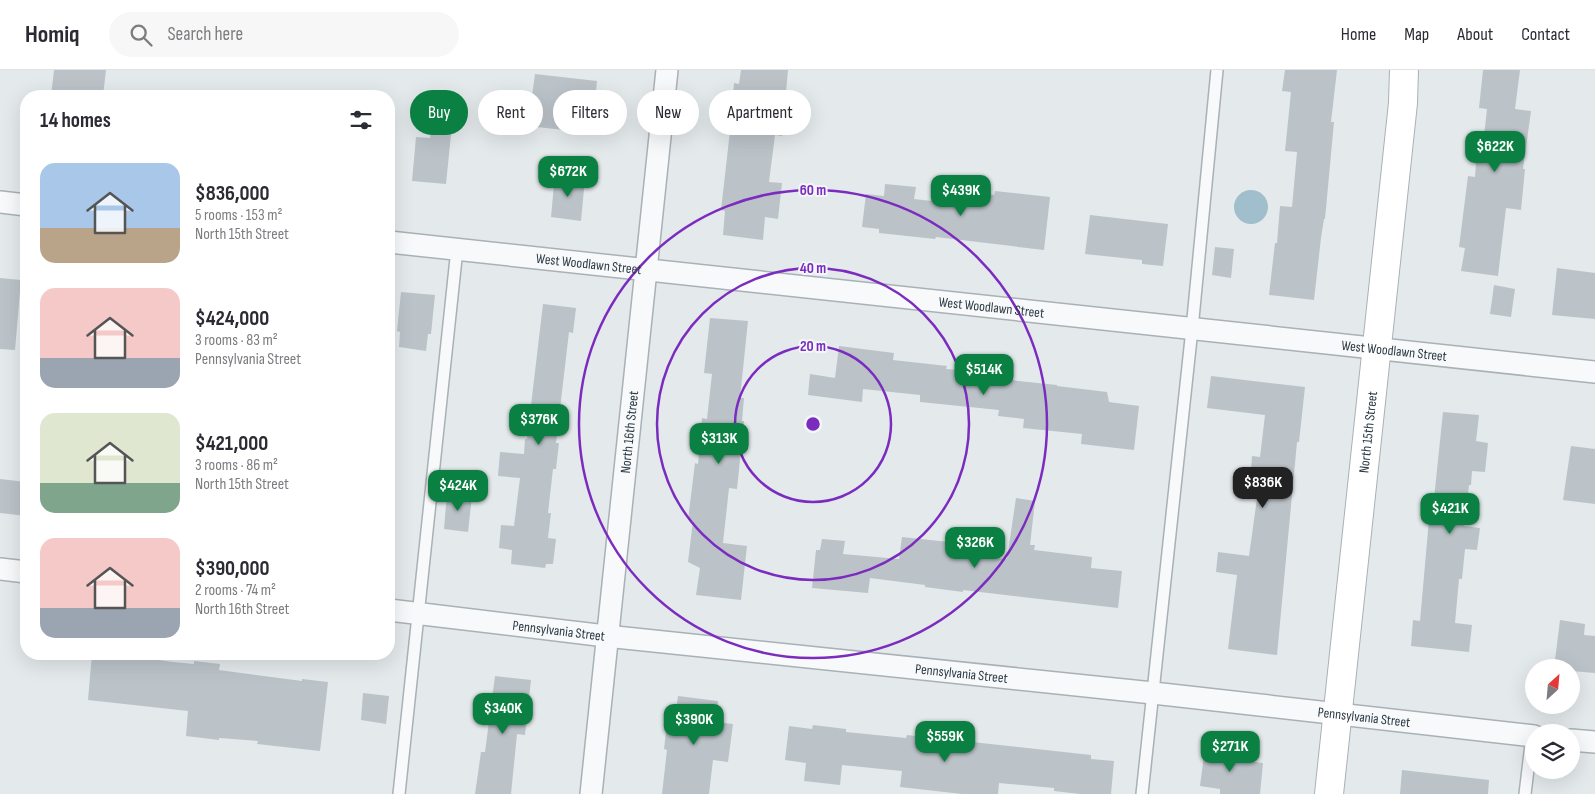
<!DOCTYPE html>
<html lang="en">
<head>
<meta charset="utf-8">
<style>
	:root { --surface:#fff; --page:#f7f7f7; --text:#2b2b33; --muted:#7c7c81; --line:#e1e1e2; --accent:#0b8043 }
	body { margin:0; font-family:"Sofia Sans Condensed",sans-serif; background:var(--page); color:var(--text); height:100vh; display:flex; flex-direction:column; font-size:19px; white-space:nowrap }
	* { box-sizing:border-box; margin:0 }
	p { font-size:16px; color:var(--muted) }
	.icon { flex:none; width:28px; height:28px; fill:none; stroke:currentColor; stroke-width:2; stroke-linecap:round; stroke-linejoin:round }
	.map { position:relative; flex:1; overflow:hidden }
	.drawer { position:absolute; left:20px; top:20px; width:375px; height:570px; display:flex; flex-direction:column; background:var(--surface); border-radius:20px; box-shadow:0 5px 20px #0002 }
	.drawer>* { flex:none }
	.hud { position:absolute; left:410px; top:20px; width:475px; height:45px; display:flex; gap:10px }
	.needle { width:32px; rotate:26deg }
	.tools { position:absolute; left:1525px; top:589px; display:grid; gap:10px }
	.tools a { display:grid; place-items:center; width:55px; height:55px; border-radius:50%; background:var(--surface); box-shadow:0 5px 20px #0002; font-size:25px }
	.price { position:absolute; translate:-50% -42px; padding:0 11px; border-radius:10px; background:var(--accent); color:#fff; font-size:16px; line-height:32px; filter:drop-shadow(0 1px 2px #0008) }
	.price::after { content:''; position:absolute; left:50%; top:30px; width:15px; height:11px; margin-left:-8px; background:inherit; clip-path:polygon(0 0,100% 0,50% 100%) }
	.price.selected { background:#222; color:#fff }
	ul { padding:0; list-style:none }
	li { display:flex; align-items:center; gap:15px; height:125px; padding:0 20px }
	li span { display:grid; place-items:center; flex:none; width:140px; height:100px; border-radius:15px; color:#555 }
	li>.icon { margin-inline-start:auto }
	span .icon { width:60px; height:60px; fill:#fffc; stroke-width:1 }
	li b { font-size:21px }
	h2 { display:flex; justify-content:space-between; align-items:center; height:60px; padding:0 20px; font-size:21px }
	.chip { padding:0 18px; border-radius:22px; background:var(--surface); box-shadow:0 5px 20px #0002; font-size:18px; line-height:45px }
	.chip.selected { background:var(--accent); color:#fff }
	header { display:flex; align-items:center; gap:30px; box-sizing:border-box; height:70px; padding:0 25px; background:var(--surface); border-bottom:1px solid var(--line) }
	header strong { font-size:24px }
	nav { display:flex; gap:28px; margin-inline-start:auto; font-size:18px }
	.search { width:350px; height:45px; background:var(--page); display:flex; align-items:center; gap:12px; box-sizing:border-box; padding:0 18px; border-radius:28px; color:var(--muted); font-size:19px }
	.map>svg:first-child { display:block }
</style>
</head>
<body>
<header>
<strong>Homiq</strong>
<div class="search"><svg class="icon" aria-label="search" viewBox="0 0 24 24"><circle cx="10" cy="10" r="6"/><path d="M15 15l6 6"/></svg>Search here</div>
<nav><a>Home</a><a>Map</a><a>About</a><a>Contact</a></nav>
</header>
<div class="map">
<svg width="1595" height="724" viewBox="0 0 1595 724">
	<rect width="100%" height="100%" fill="#e4e9ec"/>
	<!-- water -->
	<circle fill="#a0becb" cx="1251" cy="137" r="17"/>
	<!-- building -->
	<g fill="#bbc3c9">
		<path d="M54,0H106L103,26H51Z"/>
		<path d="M741,0H788L782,66L775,65L769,112L782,113L778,149L765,147L763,170L723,165L725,141L721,140L730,61L734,13L739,14Z"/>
		<path d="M1285,0H1337L1331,52H1334L1325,149H1324L1321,168L1314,230L1269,225L1275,173H1277L1280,136L1292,137L1297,82L1285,81L1291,22L1282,21Z"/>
		<path d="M1483,0H1520L1515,39L1531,41L1523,99H1525L1521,140L1506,138L1498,206L1461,201L1465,178L1459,177L1468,106L1475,107L1476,93H1481L1487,39L1479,38Z"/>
		<path d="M535,4L597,11L593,49L584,48L582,62L528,56Z"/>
		<path d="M432,52L452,55L446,114L412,111L416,67L430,68Z"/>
		<path d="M555,104L585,108L581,151L551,147Z"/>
		<path d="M885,114L916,117L914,129L968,135L970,122L994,125L995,121L1050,127L1044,180L936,167L935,169L879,163V159L862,157L866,124L884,126Z"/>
		<path d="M1090,145L1168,154L1163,196L1142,194V190L1085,184Z"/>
		<path d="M1215,177L1234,179L1231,208L1212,205Z"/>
		<path d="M1557,198L1595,203V249L1552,245Z"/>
		<path d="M0,208L21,210L15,280L0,279Z"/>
		<path d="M1494,215L1515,219L1511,247L1490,244Z"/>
		<path d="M401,222L435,225L431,264H428L426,281L399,277L400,262L397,261Z"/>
		<path d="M543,234L576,238L573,263L569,262L556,373H559L556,399H553L548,443H551L548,468L556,469L553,494H546L545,498L511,494L512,480L499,478L501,455L514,456L520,408L498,406L500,382L524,384L525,369H527Z"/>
		<path d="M710,248L748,251L740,328H744L742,351H744L737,419L729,418L723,473L747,476L741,530L696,525L700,498L688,492L693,451L688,450L695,393L698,394L702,348L707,349L712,304L704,303Z"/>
		<path d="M839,276L894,283L893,290L947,296L946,299L972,301V306L1057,315V316L1107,322L1109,332L1139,336L1134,380L1081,374L1082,364L1023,358L1024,349L998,346L999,340L920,332V325L863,319L862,332L808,325L810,304L835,308Z"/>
		<path d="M1211,306L1305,317L1299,372H1297L1277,585L1228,579L1237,505L1216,502L1218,482L1249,486L1259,414L1250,413L1252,386L1260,387L1265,345L1207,338Z"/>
		<path d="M1443,342L1479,345L1476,371L1488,373L1485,402L1472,401L1471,415H1469L1464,456L1480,458L1477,480L1465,479L1462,509H1459L1455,553L1472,555L1469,582L1411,576L1413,550L1420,551L1430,438H1433Z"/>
		<path d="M1571,376L1595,379V434L1563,430Z"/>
		<path d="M0,409L26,412V446L0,443Z"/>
		<path d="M447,423L472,426L468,462L444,459Z"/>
		<path d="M1016,428L1035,431L1030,475H1035L1034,480L1092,487L1091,498L1122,501L1118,538L963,520V522L925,517V515L870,508L868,523L812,518L816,480H820L822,469L845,471L843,484L899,489L902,467L968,474L967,485L1007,489Z"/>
		<path d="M1560,550L1585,554L1584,565L1595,566V603L1571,601V598H1554Z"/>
		<path d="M92,584L122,587V584L153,587L152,589L173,592L194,594V591L220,594L219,600L302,611V609L328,612L320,681L257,674L258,671L219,668V670L186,666L188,641L88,630Z"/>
		<path d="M495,606L531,610L525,665L517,664L511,724H475L481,682H485Z"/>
		<path d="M363,623L389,626L386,654L361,650Z"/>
		<path d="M678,626L718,631L716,652L733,654L728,692L713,690L709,724H662L667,680L664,679L668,646L675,647Z"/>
		<path d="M813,655L846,659V662L906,668L907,665L1091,685V689L1114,691L1111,724H1080L1054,721V718L999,713L998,724H962L900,717L902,701L842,695L840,715L804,711L806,693L785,690L789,656L812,659Z"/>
		<path d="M1205,677L1230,680L1229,689L1263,693L1260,724H1220V719L1200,716Z"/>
		<path d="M1402,700L1489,710L1488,724H1400Z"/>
	</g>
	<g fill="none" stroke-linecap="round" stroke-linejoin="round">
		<!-- lane casing -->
		<g stroke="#a9b1b6" stroke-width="14">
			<g id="lane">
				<path d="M399,724L457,179"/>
				<path d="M1142,724L1192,259L1217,0"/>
				<path d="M1525,724L1532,666"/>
			</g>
		</g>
		<!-- street casing -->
		<g stroke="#a9b1b6" stroke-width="24">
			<g id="street">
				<path d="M0,132L26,135"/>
				<path id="s1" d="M389,172L1595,302"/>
				<path d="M0,499L26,502"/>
				<path id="s2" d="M389,540L606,566L1153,623L1534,666"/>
				<path d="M1571,670L1595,672"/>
				<path id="s3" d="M591,724L667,0"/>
			</g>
		</g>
		<!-- secondary casing -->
		<g stroke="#a9b1b6" stroke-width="30">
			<g id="secondary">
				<path id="s4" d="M1329,724L1403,33L1404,0"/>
			</g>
		</g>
		<!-- lane -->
		<use href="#lane" stroke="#f7f9fa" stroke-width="11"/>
		<!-- street -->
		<use href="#street" stroke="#f7f9fa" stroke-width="21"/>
		<!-- secondary -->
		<use href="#secondary" stroke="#fff" stroke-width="28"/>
	</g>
	<!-- distance rings -->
	<g fill="none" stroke="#7b2cbf" stroke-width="2.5">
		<circle cx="813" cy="354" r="78"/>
		<circle cx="813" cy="354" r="156"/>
		<circle cx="813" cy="354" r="234"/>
	</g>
	<g text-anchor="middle" stroke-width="4" stroke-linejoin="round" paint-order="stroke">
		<!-- street labels -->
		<g font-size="14" fill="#2c3a44" stroke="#f4f7f9">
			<text dy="5" stroke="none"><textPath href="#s1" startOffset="201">West Woodlawn Street</textPath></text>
			<text dy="5" stroke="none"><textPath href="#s1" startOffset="606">West Woodlawn Street</textPath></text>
			<text dy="5" stroke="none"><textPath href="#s1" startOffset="1011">West Woodlawn Street</textPath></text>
			<text dy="5" stroke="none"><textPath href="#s3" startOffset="364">North 16th Street</textPath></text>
			<text dy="5" stroke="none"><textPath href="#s4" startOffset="364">North 15th Street</textPath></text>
			<text dy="5" stroke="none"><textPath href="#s2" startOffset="171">Pennsylvania Street</textPath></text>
			<text dy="5" stroke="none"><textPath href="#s2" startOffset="576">Pennsylvania Street</textPath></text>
			<text dy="5" stroke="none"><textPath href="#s2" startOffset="981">Pennsylvania Street</textPath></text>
		</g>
	</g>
	<circle cx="813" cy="354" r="8" fill="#7b2cbf" stroke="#f4f7f9" stroke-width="2.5"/>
	<g font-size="15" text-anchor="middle" font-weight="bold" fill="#7b2cbf" stroke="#f4f7f9" stroke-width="4" stroke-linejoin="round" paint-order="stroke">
		<text x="813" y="125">60 m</text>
		<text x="813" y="203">40 m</text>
		<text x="813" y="281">20 m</text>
	</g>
</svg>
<div class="tools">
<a><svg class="needle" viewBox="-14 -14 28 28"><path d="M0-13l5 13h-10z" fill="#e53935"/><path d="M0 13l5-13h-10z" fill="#7c7c81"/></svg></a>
<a><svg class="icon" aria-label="layers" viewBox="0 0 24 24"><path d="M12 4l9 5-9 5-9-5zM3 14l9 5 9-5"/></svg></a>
</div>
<b class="price" style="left:1495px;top:103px">$622K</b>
<b class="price" style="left:568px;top:128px">$672K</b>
<b class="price" style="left:961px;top:147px">$439K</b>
<b class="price" style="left:984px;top:326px">$514K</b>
<b class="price" style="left:539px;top:376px">$376K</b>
<b class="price" style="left:719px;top:395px">$313K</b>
<b class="price selected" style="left:1263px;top:439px">$836K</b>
<b class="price" style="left:458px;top:442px">$424K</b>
<b class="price" style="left:1450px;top:465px">$421K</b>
<b class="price" style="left:975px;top:499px">$326K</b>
<b class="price" style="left:503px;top:665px">$340K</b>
<b class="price" style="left:694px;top:676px">$390K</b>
<b class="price" style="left:945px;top:693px">$559K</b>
<b class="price" style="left:1230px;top:703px">$271K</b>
<div class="hud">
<a class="chip selected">Buy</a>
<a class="chip">Rent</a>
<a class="chip">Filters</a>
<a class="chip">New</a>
<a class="chip">Apartment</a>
</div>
<section class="drawer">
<h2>14 homes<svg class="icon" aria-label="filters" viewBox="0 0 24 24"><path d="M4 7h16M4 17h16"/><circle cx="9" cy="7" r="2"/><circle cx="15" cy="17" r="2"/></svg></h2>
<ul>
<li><span style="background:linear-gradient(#a9c7e8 65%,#b9a48a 0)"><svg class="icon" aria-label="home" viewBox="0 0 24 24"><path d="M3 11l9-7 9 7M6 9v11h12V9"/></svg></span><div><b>$836,000</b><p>5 rooms · 153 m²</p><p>North 15th Street</p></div></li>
<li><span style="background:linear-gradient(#f6c9c9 70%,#9aa5b1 0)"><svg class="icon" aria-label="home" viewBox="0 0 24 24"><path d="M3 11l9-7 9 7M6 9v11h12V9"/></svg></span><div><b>$424,000</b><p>3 rooms · 83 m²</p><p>Pennsylvania Street</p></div></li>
<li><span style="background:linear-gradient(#dfe7d0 70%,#7fa58c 0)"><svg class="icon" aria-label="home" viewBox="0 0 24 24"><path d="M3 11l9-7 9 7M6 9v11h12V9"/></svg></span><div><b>$421,000</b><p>3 rooms · 86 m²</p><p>North 15th Street</p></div></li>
<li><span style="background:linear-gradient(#f6c9c9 70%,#9aa5b1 0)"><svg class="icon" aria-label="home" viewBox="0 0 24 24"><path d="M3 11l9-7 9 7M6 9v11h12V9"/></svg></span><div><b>$390,000</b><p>2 rooms · 74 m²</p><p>North 16th Street</p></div></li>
</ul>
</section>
</div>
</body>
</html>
